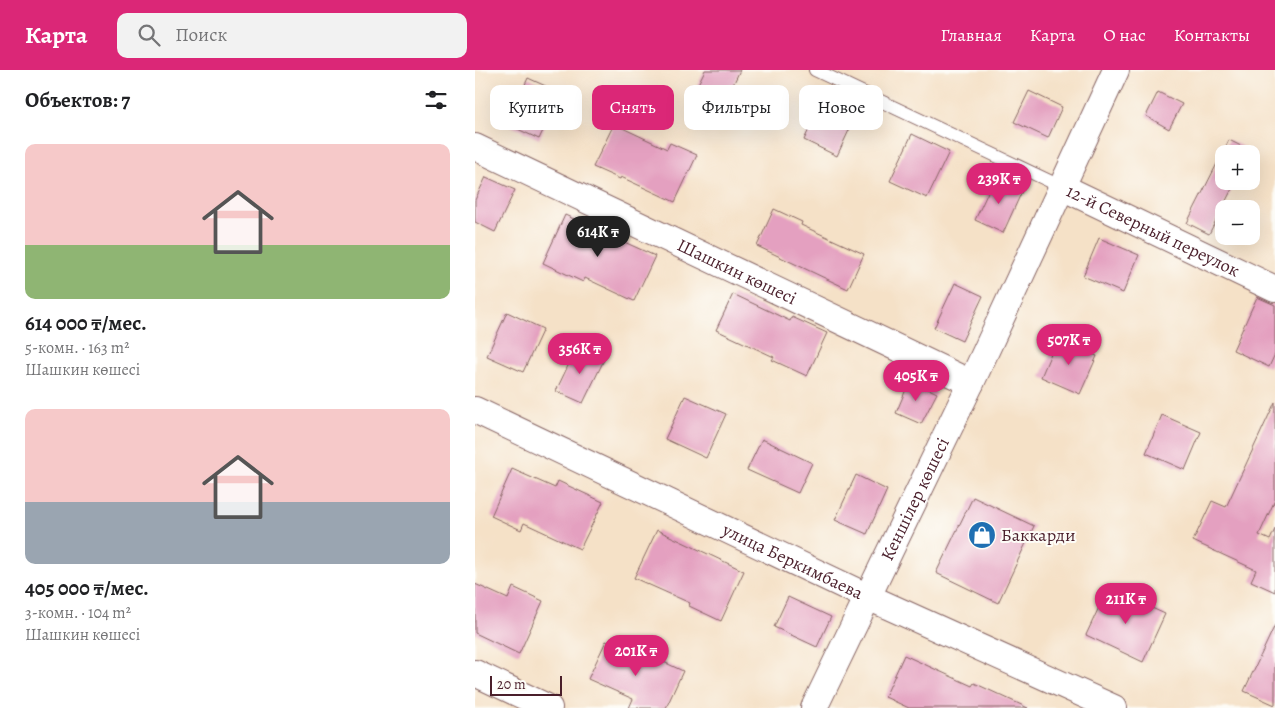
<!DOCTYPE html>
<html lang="ru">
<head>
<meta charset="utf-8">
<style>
	:root { --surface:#fff; --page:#f2f2f2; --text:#202124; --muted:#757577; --accent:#db2777 }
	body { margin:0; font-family:Alegreya,serif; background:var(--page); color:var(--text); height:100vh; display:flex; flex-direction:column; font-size:19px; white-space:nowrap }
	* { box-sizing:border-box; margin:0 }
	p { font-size:16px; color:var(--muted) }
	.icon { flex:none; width:28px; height:28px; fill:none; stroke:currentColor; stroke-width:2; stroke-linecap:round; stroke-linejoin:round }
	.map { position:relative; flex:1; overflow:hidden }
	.drawer { display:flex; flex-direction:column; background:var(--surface); width:475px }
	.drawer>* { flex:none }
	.banner { position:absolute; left:15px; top:15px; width:475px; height:45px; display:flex; gap:10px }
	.fabs { position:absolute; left:740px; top:75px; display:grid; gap:10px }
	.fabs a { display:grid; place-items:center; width:45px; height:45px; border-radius:10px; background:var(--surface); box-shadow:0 5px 20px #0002; font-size:25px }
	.scale { position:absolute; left:15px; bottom:12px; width:72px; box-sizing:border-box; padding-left:5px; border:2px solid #4a1f2b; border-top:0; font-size:14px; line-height:18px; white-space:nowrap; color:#4a1f2b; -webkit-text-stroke:4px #fdfcf7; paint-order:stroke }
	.price { position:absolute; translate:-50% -42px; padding:0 11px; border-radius:18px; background:var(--accent); color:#fff; font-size:16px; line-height:32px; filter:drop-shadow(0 1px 2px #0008) }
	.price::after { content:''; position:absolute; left:50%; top:30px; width:15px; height:11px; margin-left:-8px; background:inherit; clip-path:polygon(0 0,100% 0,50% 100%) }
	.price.selected { background:#222; color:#fff }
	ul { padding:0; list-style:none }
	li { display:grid; align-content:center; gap:10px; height:265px; padding:0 25px }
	li span { display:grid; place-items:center; height:155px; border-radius:10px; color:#555 }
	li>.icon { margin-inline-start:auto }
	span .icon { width:90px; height:90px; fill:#fffc; stroke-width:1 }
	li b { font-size:21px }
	h2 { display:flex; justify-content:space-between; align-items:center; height:60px; padding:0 25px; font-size:21px }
	.pill { padding:0 18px; border-radius:10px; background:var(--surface); box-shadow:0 5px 20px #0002; font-size:18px; line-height:45px }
	.pill.selected { background:var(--accent); color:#fff }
	header { display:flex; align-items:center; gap:30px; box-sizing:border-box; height:70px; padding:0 25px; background:var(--accent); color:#fff }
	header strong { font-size:24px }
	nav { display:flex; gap:28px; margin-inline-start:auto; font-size:18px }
	.search { width:350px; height:45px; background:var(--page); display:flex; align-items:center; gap:12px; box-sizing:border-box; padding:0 18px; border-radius:10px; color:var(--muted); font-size:19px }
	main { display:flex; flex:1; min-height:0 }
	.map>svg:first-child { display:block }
</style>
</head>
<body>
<header>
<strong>Карта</strong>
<div class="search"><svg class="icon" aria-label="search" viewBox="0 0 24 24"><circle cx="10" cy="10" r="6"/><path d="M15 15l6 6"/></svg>Поиск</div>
<nav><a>Главная</a><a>Карта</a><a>О нас</a><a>Контакты</a></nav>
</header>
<main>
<section class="drawer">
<h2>Объектов: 7<svg class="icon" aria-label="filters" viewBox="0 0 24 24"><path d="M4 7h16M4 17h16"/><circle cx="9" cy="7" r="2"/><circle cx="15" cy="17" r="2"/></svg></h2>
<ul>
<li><span style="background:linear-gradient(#f6c9c9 65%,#8fb573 0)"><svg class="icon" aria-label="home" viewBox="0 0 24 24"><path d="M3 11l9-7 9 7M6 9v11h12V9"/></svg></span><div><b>614 000 ₸/мес.</b><p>5-комн. · 163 m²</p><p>Шашкин көшесі</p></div></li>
<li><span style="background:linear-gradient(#f6c9c9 60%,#9aa5b1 0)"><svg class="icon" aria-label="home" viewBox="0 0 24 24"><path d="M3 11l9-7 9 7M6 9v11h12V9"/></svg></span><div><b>405 000 ₸/мес.</b><p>3-комн. · 104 m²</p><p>Шашкин көшесі</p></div></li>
</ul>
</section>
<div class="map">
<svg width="800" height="638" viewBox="0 0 800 638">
	<rect width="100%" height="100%" fill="#fdfcf7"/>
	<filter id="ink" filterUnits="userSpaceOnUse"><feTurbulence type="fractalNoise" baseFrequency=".02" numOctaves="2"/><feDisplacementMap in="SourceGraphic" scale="10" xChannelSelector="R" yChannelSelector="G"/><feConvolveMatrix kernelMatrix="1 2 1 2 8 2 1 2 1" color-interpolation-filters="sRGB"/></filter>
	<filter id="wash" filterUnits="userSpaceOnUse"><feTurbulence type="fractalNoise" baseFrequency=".0096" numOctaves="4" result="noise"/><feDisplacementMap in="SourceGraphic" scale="20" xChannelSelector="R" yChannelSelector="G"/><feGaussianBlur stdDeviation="1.12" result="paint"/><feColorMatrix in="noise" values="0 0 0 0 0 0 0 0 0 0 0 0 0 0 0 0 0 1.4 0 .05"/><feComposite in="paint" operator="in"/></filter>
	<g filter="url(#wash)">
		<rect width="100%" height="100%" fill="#f5e1c7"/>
		<g id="blocks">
			<!-- building -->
			<g fill="#e4a0c0">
				<path d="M230,0H265L251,30L222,16Z"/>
				<path d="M53,8L86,23L64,69L32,54Z"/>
				<path d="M554,21L587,37L573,68L539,52Z"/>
				<path d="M683,22L707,34L694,59L671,46Z"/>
				<path d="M350,25L383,41L362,86L329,70Z"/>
				<path d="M139,54L192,79L195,73L222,85L200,132L146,107L145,109L118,97Z"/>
				<path d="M437,64L474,82L452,128L415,111Z"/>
				<path d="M754,70L776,81L775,84H749V111H761L734,164L712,153Z"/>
				<path d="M11,107L40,120L20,162L0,152V130Z"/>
				<path d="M520,107L548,119L528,163L500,150Z"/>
				<path d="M299,139L327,152L326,155L389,184L373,219L282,176Z"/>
				<path d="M90,145L180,186L159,231L110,208L108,212L68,193Z"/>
				<path d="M624,168L664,185L648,223L608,206Z"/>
				<path d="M480,213L508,226L487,271L459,258Z"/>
				<path d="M258,224L315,251L317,247L352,263L332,306L297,290L299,287L241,260Z"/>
				<path d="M782,227L800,235V284L794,297L758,280Z"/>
				<path d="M32,242L68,259L48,302L12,286Z"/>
				<path d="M582,269L622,286L605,324L566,307Z"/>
				<path d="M102,277L129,290L108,333L81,321Z"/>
				<path d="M435,310L462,323L446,354L421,343Z"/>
				<path d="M210,326L251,344L231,388L190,369Z"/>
				<path d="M800,332V430L784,465L795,470L800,459V522L776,511L781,500L718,471L737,431L751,437Z"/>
				<path d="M687,345L726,362L710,400L671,383Z"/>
				<path d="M287,369L337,393L323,423L272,400Z"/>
				<path d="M37,399L80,418L83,411L128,432L105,479L49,453L46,460L16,446Z"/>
				<path d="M381,405L412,420L392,464L360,450Z"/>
				<path d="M498,427L559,456L523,533L461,503Z"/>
				<path d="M182,460L269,501L246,551L214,536L215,533L159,508Z"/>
				<path d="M0,514L33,529L38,517L68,531L44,584L0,563Z"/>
				<path d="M633,518L690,544L668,592L611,565Z"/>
				<path d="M313,527L356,547L342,577L299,557Z"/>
				<path d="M800,555V635L769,621Z"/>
				<path d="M131,571L176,591L178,587L208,601L191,638H154L158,629L113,609Z"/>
				<path d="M429,585L497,616L499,613L553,638H434L410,627Z"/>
			</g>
		</g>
	</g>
	<g filter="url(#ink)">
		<use href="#blocks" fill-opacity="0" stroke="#866362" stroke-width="1"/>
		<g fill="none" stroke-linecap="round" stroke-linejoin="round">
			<!-- lane casing -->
			<g stroke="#866362" stroke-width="14">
				<path id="lane" d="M340,0L587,117"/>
			</g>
			<!-- street casing -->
			<g stroke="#866362" stroke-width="28">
				<g id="street">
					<path id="s1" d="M0,77L496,313"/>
					<path id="s2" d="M587,117L800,219"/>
					<path id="s3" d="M0,340L393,527L639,638"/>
					<path d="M0,603L74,638"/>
					<path id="s4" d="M339,638L496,313L641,0"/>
				</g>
			</g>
			<!-- lane -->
			<use href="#lane" stroke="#fff" stroke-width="12"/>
			<!-- street -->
			<use href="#street" stroke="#fff" stroke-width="26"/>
		</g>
	</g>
	<!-- icons -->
	<defs>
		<g id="shop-disc" transform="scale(1.4375)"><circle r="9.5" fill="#1f6fb2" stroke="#fdfcf7"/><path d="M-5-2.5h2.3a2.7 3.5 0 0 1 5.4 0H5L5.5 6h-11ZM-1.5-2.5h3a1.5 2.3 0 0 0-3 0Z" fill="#fff"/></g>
	</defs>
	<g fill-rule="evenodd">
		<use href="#shop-disc" x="507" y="465"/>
	</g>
	<g text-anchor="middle" stroke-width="4" stroke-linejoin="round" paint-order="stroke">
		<!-- street labels -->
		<g font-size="18" fill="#4a1f2b" stroke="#fdfcf7">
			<text dy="6" stroke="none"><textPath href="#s2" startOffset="101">12-й Северный переулок</textPath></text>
			<text dy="6" stroke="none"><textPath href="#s1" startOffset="290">Шашкин көшесі</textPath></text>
			<text dy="6" stroke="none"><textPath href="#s4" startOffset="232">Кеншілер көшесі</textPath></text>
			<text dy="6" stroke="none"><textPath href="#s3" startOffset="352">улица Беркимбаева</textPath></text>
		</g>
		<!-- poi labels -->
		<g font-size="18" fill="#4a1f2b" stroke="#fdfcf7" text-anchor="start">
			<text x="526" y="471">Баккарди</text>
		</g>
	</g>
</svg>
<div class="fabs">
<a>+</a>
<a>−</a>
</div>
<div class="scale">20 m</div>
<b class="price" style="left:524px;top:135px">239K ₸</b>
<b class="price selected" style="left:123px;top:188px">614K ₸</b>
<b class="price" style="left:594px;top:296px">507K ₸</b>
<b class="price" style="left:105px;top:305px">356K ₸</b>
<b class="price" style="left:441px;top:332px">405K ₸</b>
<b class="price" style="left:651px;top:555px">211K ₸</b>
<b class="price" style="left:161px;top:607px">201K ₸</b>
<div class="banner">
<a class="pill">Купить</a>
<a class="pill selected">Снять</a>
<a class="pill">Фильтры</a>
<a class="pill">Новое</a>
</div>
</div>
</main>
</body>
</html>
